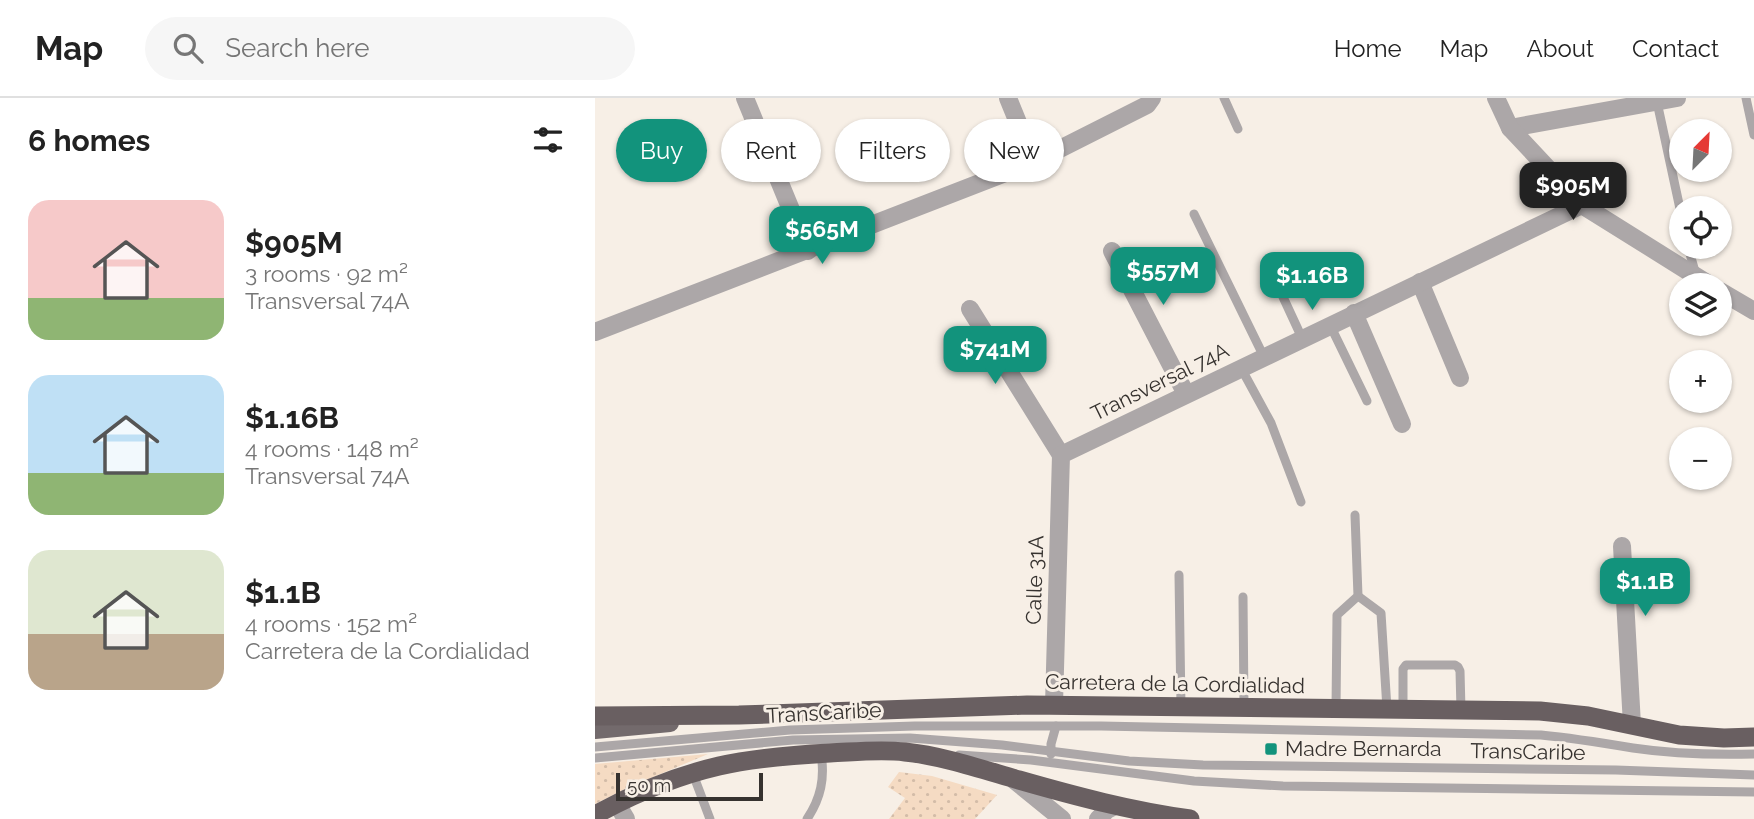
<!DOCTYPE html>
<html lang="en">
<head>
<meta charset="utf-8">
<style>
	:root { --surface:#fff; --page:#f6f6f6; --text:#222; --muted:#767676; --line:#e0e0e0; --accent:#12937c }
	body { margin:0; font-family:Raleway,sans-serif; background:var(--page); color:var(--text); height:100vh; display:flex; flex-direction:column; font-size:26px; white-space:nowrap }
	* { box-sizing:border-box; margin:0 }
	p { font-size:23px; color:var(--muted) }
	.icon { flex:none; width:38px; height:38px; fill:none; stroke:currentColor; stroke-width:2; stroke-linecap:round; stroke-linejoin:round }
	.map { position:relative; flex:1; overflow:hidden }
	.panel { display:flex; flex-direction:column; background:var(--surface); width:595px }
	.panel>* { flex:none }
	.hud { position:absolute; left:21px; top:21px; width:665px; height:63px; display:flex; gap:14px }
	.needle { width:46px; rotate:24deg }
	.fabs { position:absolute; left:1074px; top:21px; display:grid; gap:14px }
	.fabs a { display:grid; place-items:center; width:63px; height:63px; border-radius:50%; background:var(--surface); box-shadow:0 2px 5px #0004; font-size:35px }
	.scale { position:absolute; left:21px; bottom:18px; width:147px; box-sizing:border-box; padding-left:7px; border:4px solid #36322f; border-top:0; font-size:19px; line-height:24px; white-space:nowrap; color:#36322f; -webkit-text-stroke:5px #f7efe6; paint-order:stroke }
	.price { position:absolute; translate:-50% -60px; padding:0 16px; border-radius:14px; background:var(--accent); color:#fff; font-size:23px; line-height:46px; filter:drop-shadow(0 2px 4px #0008) }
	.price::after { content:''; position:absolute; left:50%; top:42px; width:21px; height:16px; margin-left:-10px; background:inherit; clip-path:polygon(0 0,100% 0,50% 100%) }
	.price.current { background:#222; color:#fff }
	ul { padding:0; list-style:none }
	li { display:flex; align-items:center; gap:21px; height:175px; padding:0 28px }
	li span { display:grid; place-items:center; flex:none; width:196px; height:140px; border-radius:21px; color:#555 }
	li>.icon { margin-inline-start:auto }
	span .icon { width:84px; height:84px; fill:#fffc; stroke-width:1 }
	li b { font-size:30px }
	h2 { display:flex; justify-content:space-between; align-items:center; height:84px; padding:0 28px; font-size:30px }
	.pill { padding:0 24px; border-radius:32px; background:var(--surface); box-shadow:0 2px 5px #0004; font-size:24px; line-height:63px }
	.pill.current { background:var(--accent); color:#fff }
	header { display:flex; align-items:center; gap:42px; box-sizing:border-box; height:98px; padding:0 35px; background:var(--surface); border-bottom:2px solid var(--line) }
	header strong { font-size:33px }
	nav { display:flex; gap:38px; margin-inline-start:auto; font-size:24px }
	.search { width:490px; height:63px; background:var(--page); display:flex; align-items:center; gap:18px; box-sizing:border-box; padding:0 24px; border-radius:38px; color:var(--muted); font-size:26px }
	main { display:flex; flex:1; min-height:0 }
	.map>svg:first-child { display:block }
</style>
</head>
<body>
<header>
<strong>Map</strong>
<div class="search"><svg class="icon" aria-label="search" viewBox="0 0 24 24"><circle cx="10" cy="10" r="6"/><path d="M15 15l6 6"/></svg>Search here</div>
<nav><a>Home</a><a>Map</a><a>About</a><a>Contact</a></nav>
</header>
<main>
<section class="panel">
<h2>6 homes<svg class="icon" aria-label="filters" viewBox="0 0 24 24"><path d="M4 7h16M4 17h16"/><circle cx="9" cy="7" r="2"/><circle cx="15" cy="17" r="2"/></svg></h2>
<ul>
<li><span style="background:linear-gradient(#f6c9c9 70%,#8fb573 0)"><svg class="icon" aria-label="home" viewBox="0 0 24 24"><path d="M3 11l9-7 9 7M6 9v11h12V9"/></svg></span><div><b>$905M</b><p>3 rooms · 92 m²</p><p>Transversal 74A</p></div></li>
<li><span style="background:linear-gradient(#bfe0f5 70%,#8fb573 0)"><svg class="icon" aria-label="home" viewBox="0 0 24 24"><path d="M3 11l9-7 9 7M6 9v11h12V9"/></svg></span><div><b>$1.16B</b><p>4 rooms · 148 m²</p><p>Transversal 74A</p></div></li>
<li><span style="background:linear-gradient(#dfe7d0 60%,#b9a48a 0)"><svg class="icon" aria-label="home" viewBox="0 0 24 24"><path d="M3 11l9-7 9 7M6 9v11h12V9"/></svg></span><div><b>$1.1B</b><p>4 rooms · 152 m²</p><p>Carretera de la Cordialidad</p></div></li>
</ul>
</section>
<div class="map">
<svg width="1159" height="721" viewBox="0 0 1159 721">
	<defs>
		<pattern id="grass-dots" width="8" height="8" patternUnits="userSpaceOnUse" patternTransform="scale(1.75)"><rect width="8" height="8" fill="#f5dbc3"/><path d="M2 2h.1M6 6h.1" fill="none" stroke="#d3bca8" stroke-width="1.8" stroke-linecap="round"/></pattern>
	</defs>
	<rect width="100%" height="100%" fill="#f7efe6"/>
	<!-- grass -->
	<g fill="url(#grass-dots)">
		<path d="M113,656L32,690L0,706V666Z"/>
		<path d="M304,674L337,678L402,697L380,721H294L310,700L293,689Z"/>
	</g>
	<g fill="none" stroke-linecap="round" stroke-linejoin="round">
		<!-- service -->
		<g stroke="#aca7a8" stroke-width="9">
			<path d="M629,0L643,31"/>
			<path d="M1151,0L1159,37"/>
			<path d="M1062,4L1087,120"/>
			<path d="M599,116L669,259"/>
			<path d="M1093,149L1101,177"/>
			<path d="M677,167L688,199L707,240"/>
			<path d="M735,227L772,303"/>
			<path d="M646,270L676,325L706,404"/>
			<path d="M584,477L586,609"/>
			<path d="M763,498L786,515L792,611"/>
			<path d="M648,499L649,609"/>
			<path d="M741,610L742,517L763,498L760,417"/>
			<path d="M808,611V571L811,567H860L863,569L865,573L866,612"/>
			<path d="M0,649L195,632L320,628H506L946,637C977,640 1008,645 1038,650C1078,656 1119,657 1159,656"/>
			<path d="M456,656V646L461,628"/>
			<path d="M364,657L436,662L599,683L688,688L1159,694"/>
			<path d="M0,660L198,642L315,640L407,647L534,663L608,667L1021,672L1159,677"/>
			<path d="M98,676L115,721"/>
			<path d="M212,721C226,700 230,680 226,656"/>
		</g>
		<!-- minor -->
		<g stroke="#aca7a8" stroke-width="18">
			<path d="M150,0L213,153"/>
			<path d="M413,0L439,64"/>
			<path d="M915,30L1082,0"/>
			<path d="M517,153L591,296"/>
			<path d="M825,184L865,280"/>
			<path d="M375,211L466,357"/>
			<path d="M759,215L807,326"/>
			<path d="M0,234L439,64L552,7L557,0"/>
			<path d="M1027,448L1037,627"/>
			<path d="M419,682L467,721"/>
			<path d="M22,706L31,721"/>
			<path d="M503,721L512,712L520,708"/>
		</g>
		<!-- tertiary -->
		<g stroke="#aca7a8" stroke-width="18">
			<path d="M901,0L915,30L987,107L1115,187"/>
			<path d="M1125,193L1159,213"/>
			<path d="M459,607L466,357L987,107"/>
		</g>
		<!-- primary -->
		<path stroke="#736a6c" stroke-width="18" d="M0,632L75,625"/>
		<!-- trunk -->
		<g stroke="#695f61" stroke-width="19">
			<path d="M0,618L144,617L432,607L945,613L993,618L1084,637L1129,640L1159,639"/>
			<path d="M0,717C38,696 81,678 124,668C160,660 198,657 235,655C259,654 285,651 310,654C348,658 386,671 424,682C480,698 536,713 595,721"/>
		</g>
	</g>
	<!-- markers -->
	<rect fill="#12937c" stroke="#f7efe6" stroke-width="2.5" x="669" y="644" width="14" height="14" rx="3.5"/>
	<g text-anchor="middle" stroke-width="6" stroke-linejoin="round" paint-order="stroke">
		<!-- street labels -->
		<g font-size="21" fill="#36322f" stroke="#f7efe6">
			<text transform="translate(565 284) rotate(-26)" y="7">Transversal 74A</text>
			<text transform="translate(440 482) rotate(-88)" y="7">Calle 31A</text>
			<text transform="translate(580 586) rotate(1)" y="7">Carretera de la Cordialidad</text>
			<text transform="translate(229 615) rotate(-3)" y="7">TransCaribe</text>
			<text transform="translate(933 654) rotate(1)" y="7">TransCaribe</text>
		</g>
		<!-- poi labels -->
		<g font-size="21" fill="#36322f" stroke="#f7efe6" text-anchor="start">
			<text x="690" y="658">Madre Bernarda</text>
		</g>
	</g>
</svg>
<div class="fabs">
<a><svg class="needle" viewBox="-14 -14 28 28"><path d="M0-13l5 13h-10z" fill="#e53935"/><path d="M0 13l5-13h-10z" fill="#767676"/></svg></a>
<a><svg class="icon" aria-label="locate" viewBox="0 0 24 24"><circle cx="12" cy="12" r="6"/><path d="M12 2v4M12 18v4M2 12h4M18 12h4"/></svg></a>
<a><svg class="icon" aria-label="layers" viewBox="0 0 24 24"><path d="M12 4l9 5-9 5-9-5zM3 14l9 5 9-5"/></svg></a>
<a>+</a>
<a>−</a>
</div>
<div class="scale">50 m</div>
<b class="price current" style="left:978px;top:124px">$905M</b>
<b class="price" style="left:227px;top:168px">$565M</b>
<b class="price" style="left:568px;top:209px">$557M</b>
<b class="price" style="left:717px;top:214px">$1.16B</b>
<b class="price" style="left:400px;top:288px">$741M</b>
<b class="price" style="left:1050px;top:520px">$1.1B</b>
<div class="hud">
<a class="pill current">Buy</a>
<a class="pill">Rent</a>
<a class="pill">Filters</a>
<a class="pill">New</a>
</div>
</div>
</main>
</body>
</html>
